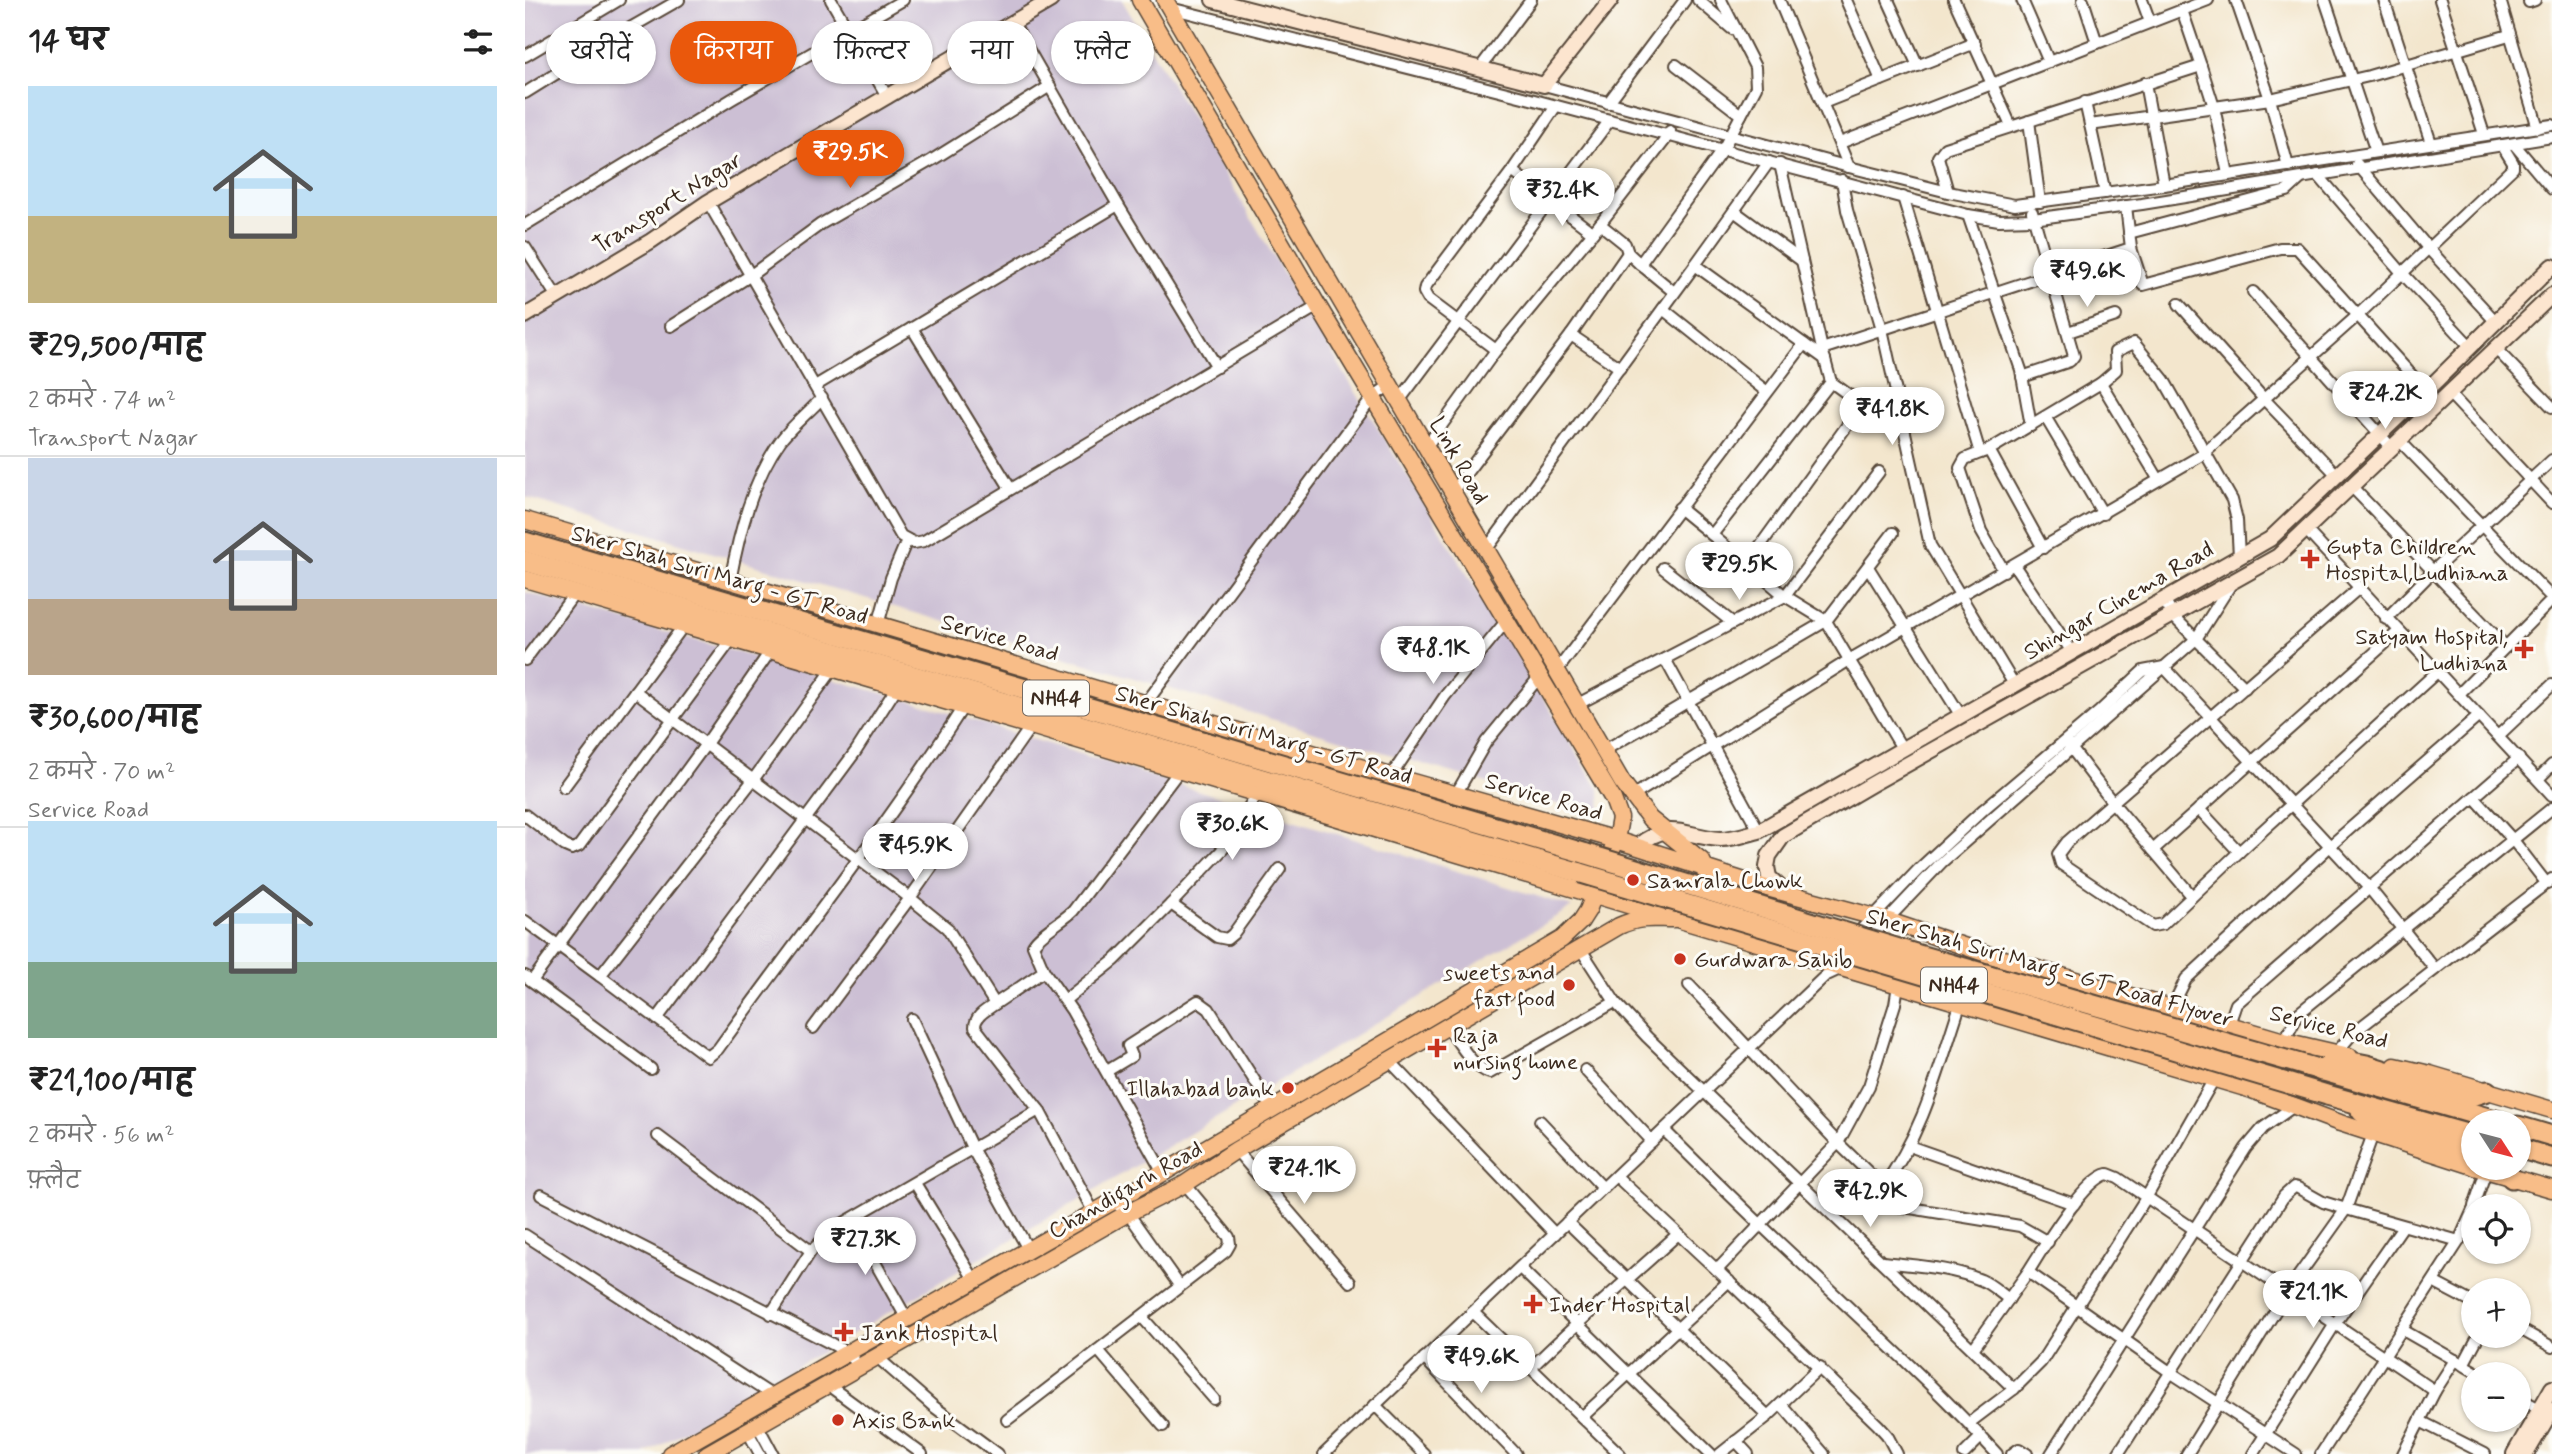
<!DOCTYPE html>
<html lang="hi">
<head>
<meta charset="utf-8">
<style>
	:root { --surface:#fff; --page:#f6f6f6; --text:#222; --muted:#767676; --line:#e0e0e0; --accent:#ea580c }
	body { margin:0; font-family:Mynerve,"Playpen Sans Deva",sans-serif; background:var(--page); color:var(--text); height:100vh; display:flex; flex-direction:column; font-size:26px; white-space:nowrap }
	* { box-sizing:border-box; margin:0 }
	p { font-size:23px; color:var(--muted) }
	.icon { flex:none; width:38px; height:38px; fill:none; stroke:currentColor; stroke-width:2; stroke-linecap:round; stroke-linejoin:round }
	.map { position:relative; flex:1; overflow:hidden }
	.sheet { display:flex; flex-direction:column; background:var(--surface); width:525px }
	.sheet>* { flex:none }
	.top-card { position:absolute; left:21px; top:21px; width:665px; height:63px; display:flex; gap:14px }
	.needle { width:46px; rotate:126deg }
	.buttons { position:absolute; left:1936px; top:1110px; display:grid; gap:14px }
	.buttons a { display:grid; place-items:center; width:70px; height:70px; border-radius:50%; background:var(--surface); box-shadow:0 2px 5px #0004; font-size:35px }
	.price { position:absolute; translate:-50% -60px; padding:0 16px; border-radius:24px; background:#fff; color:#222; font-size:23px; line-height:46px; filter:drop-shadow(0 2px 4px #0008) }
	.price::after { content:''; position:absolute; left:50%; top:42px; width:21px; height:16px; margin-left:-10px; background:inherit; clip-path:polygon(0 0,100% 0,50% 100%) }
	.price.selected { background:var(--accent); color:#fff }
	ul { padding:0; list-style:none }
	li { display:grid; align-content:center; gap:14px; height:371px; padding:0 28px }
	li+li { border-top:2px solid var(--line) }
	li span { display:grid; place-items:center; height:217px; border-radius:0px; color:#555 }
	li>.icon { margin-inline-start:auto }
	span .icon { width:126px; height:126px; fill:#fffc; stroke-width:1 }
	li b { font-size:30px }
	h2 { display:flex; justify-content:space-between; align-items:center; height:84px; padding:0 28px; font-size:30px }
	.pill { padding:0 24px; border-radius:32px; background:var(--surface); box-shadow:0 2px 5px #0004; font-size:24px; line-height:63px }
	.pill.selected { background:var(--accent); color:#fff }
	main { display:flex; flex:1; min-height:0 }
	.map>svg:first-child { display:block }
</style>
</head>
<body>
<main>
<section class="sheet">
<h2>14 घर<svg class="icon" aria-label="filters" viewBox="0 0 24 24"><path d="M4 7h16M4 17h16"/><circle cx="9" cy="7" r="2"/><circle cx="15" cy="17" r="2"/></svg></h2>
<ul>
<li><span style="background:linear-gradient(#bfe0f5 60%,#c2b280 0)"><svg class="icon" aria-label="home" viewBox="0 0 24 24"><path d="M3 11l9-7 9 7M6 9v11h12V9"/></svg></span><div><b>₹29,500/माह</b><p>2 कमरे · 74 m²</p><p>Transport Nagar</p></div></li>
<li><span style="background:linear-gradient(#c9d6e8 65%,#b9a48a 0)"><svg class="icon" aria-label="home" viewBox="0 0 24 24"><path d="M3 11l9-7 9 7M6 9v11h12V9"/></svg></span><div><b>₹30,600/माह</b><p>2 कमरे · 70 m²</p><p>Service Road</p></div></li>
<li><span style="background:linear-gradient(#bfe0f5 65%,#7fa58c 0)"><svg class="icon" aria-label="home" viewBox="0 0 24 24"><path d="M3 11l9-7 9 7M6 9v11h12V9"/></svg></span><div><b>₹21,100/माह</b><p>2 कमरे · 56 m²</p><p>फ़्लैट</p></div></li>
</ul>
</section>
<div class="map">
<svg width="2027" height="1454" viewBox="0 0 2027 1454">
	<rect width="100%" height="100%" fill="#fdfcf7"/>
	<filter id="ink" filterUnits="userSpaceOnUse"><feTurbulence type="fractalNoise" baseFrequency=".0143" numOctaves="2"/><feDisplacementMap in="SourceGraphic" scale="14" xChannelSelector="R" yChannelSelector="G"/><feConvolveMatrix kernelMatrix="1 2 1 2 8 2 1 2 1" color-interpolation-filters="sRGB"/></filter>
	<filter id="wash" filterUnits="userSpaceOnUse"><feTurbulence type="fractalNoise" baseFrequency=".00686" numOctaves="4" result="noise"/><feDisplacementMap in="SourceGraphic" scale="28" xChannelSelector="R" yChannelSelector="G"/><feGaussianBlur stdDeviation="1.57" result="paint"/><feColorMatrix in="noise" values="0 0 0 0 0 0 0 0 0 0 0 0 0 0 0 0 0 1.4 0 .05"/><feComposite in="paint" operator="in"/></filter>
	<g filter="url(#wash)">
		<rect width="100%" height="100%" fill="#f3e6cd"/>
		<!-- industrial -->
		<g fill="#ccbfd4">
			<path d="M0,0H597L769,291L1075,791L1076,817L0,497Z"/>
			<path d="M0,592L392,703L1047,907L223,1396L119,1454H0Z"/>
		</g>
	</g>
	<g filter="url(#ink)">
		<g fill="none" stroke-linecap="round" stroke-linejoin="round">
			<!-- street casing -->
			<g stroke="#574638" stroke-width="14">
				<g id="street">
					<path d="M306,0L363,98"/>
					<path d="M1173,0L1207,29"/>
					<path d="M1254,0L1324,167"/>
					<path d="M1321,0L1356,80"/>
					<path d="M1363,0L1393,66"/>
					<path d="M1429,0L1486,126"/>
					<path d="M1497,0L1524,62"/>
					<path d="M1558,0L1572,43"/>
					<path d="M1617,0L1625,22"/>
					<path d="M1711,0L1745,99L1763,166"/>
					<path d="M1800,0L1851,152"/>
					<path d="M1859,0L1906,143"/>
					<path d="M1915,0L1959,134"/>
					<path d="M1975,0L2013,128"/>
					<path d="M2004,2L2010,0"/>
					<path d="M645,8L998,97L1443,215L1474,220L1508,219L1617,204L2027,137"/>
					<path d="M487,21L593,205L692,367"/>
					<path d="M0,56L94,0"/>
					<path d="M1151,65L1216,115"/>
					<path d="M1676,66L1689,107L1703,174"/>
					<path d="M955,68L1006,0"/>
					<path d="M1620,83L1639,185"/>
					<path d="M1019,85L1324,167L1423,192L1490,205L1639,185L2027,125"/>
					<path d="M0,93L98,32L154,0"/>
					<path d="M1560,102L1580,193"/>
					<path d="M1083,103L1160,0"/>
					<path d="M1298,103L1450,43"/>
					<path d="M1504,121L1515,202"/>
					<path d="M1565,125L1745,99L1844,76L1984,35"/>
					<path d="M1315,143L1683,0"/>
					<path d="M1989,144L2027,189"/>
					<path d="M1255,164L1297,349"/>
					<path d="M1832,164L1904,249L1971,322"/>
					<path d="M987,171L1068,233"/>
					<path d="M1793,175L1878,274L1946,347"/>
					<path d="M1317,180L1322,210L1357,329L1405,545L1490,686"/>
					<path d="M1423,192L1413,157L1420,148L1676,66L1657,10"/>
					<path d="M1378,197L1455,453L1464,450"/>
					<path d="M183,202L376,536L389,543L399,541L793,306"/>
					<path d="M1209,211L1277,261"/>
					<path d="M1443,215L1496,370L1506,426"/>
					<path d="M1075,224L1100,244L1103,253"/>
					<path d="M0,225L207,99L378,0"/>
					<path d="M1604,233L1762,191L1775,179"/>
					<path d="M0,247L32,297"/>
					<path d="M1606,248L1618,285L1755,248H1772L1901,391"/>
					<path d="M1115,264L1149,292"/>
					<path d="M1170,265L1244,162"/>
					<path d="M1728,292L1867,448"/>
					<path d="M1654,304L1739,399L1812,475"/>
					<path d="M1138,309L1242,392"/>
					<path d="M146,326L226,275L296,224L407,160L525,86"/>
					<path d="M387,328L485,488"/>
					<path d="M1543,332L1591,316"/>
					<path d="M1046,335L1095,368"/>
					<path d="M1971,349L2027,407"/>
					<path d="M971,350L903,299L899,292L900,287L987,171L1031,106"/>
					<path d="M1497,377L1545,361L1549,356L1507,212"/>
					<path d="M1576,383L1634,480"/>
					<path d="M290,386L593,205"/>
					<path d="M1924,393L2027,503"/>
					<path d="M874,401L1085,120"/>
					<path d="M1521,418L1578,514"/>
					<path d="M1875,441L2027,598"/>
					<path d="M901,447L971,350L1075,224L1144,135L1145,131"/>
					<path d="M1455,453L1440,459L1435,468L1456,531L1479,571"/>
					<path d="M1827,487L1981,647"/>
					<path d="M927,492L1046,335L1103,253L1115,264L1198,149L1231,87L1230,67L1196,0"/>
					<path d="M1154,508L1187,535"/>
					<path d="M1781,530L2027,795"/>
					<path d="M1368,533L1301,621L1378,750"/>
					<path d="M1518,548L1464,450L1576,383L1591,370L1590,352L1609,343L1639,380L1707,500L1712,520L1714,556"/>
					<path d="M961,550L1170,265L1279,344"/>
					<path d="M1222,564L1334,409L1331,400L1306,382"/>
					<path d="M1489,565L1547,652"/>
					<path d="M1343,567L1436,716"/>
					<path d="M1138,568L1208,623"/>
					<path d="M205,581C214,534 227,480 256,440C268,425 284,412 297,398"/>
					<path d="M1834,588L1542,842L1533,854L1536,864L1628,926L1638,924L1714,852L1912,672"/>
					<path d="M1639,600L1648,616L1720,688"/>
					<path d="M1861,619L1908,571L2027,460"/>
					<path d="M353,625L366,578L382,540"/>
					<path d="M1140,659L1234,831"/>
					<path d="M0,660L50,593"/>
					<path d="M308,669L228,780L75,976L183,1057L193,1049C275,935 363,825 438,707"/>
					<path d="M1031,672L1279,344L1300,359"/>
					<path d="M110,691L385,898L288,1028"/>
					<path d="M1934,694L2027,600"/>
					<path d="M621,703L848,397L865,385"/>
					<path d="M1051,705L1260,596L1354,472"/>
					<path d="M506,726L385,898L422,928L470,1004C462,1010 450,1015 450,1027L514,1110L568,1211"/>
					<path d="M1973,736L2027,685"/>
					<path d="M1543,744L1588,803L1667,896"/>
					<path d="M1078,751L1301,621L1260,596L1187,535L1306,382L1297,349L1606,248L1601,206"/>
					<path d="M866,776L920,696L982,620"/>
					<path d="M2013,779L2027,765"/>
					<path d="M39,787L159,625"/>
					<path d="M931,794L961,742L1015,676"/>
					<path d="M1106,797L1329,657L1675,456L1832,316L1988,168V163L1977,145"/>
					<path d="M1949,797L1988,840L2022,884"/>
					<path d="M1674,809L1714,852"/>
					<path d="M0,815L40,846L47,849L54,846L207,639"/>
					<path d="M1628,850L1873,632"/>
					<path d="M646,904L692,937L702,939L708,934L755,869"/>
					<path d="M0,921L75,976"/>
					<path d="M1329,937L1393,870L1459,809L1575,711L1618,671L1639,667L1845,889L1910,969"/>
					<path d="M1342,941L1417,862L1671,639L1706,584"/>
					<path d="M1055,948L1090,1002"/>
					<path d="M0,976L126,1069"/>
					<path d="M7,981L181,744L246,650"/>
					<path d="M1164,985L1313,1143L1346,1175L1367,1205L1495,1226L1523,1242"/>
					<path d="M540,1000L590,960L646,904L698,849L732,794"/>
					<path d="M470,1004L519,971"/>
					<path d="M1647,1007L1661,979L1805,846L1954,716"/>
					<path d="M132,1019L331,751L372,687"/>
					<path d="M387,1019L447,1148L503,1249"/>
					<path d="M1704,1024L1711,1004L1994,758"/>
					<path d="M921,1025C932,1039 947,1068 965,1073L1090,1002L1122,1037L1489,1389"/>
					<path d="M1759,1041L1774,1013L2027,808"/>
					<path d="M1811,1053L1828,1033L2027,879"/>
					<path d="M864,1060L1030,1234"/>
					<path d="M1060,1070L1127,1141"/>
					<path d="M582,1071L607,1056L603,1046L673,1001L684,1009L747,1108"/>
					<path d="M1015,1121L1078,1188"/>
					<path d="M1139,1130C1187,1178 1235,1225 1285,1271C1348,1331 1413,1389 1472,1454"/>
					<path d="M133,1136L286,1251"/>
					<path d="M1384,1146L1549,1204"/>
					<path d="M711,1150L825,1282"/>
					<path d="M638,1173L547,1011L519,971L508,945C515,933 537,922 548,911L654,771"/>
					<path d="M1091,1176L1192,1270"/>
					<path d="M390,1183L450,1281"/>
					<path d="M1357,1188C1398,1134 1414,1068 1435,1005"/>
					<path d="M16,1195L307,1344L323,1353L335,1367"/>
					<path d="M588,1201L603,1213L654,1285"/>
					<path d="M1949,1206L1961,1171"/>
					<path d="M326,1220L382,1319"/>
					<path d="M1042,1222L1243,1416"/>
					<path d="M0,1235L248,1396"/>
					<path d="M1358,1262C1390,1266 1426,1267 1456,1280C1466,1284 1475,1293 1484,1299"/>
					<path d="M995,1268L1186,1454"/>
					<path d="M1908,1282L1948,1303"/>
					<path d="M948,1312L1095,1454"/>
					<path d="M246,1314L286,1251L310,1228L514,1110"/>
					<path d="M617,1317L689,1399"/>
					<path d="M1993,1328L2027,1347"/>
					<path d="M1876,1329L1930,1360"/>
					<path d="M1448,1349L1503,1272"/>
					<path d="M573,1350L638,1426"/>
					<path d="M352,1357L408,1406L473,1454"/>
					<path d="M899,1358L991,1454"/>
					<path d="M1938,1365L1954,1335"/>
					<path d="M1006,1368C1053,1321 1104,1279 1153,1234"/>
					<path d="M303,1385L397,1454"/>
					<path d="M1993,1397L2016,1410"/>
					<path d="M1256,1404L1299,1454"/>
					<path d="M850,1405L899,1454"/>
					<path d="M1057,1417L1204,1281"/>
					<path d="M482,1420L701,1251L705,1244L704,1237L660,1184"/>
					<path d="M1895,1421L1960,1454"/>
					<path d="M1444,1423L1489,1389L1516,1362L1621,1198L1689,1079"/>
					<path d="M233,1426L248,1454"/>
					<path d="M223,1432L235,1454"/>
					<path d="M1211,1441L1223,1454"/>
					<path d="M799,1454L1300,976L1317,968"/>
					<path d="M1195,1454L1243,1416L1295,1367"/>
					<path d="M1372,1454L1362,1435L1353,1425L1192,1270L1313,1143L1344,1086L1370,1004L1373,985"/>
					<path d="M1439,1454L1456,1437"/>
					<path d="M1487,1454L1494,1449L1502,1454"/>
					<path d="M1526,1454L1721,1148L1738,1128L1769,1106"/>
					<path d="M1593,1454L1759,1196L1769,1187L1773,1188L1798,1202L1821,1209L1848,1134"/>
					<path d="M1662,1454L1762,1292L1821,1209L1934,1241"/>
					<path d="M1728,1454L1810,1324L1878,1226"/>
					<path d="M1771,1454L1645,1372L1503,1272C1517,1250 1559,1179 1583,1174L1593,1178L1910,1391"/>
					<path d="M1796,1454L1934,1241L1948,1210"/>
					<path d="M1878,1454L1910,1391L1930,1360L1954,1374"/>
				</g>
			</g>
			<!-- secondary casing -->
			<g stroke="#574638" stroke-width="18">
				<g id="secondary">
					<path d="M688,0L1019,85L1086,0"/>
					<path d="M0,316L126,241L183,202L526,0"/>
					<path d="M1112,846C1148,818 1158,837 1196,839C1209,839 1222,834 1234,831L1745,539L1912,380L2027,266"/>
					<path d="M1260,892L1244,877L1242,867L1244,856L1258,836L1347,784L1753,556L2027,295"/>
					<path d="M1989,1454L2027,1388"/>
					<path d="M2001,1454L2027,1410"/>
				</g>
			</g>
			<!-- primary casing -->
			<g stroke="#574638" stroke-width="19">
				<g id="primary">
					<path d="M0,520L845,770L1091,840L1242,888L1361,920L1465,955L1759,1041L1824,1056"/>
					<path d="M0,579L506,726L1133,914"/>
					<path d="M1155,920L1727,1090L1815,1123L1948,1166"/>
					<path d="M1870,1066L1905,1074L2027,1110"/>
					<path d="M1950,1167L2027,1189"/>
					<path d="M145,1454L638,1173L1037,939L1056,921L1063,910L1091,840L1095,818L1088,799L793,306L615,0"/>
					<path d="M182,1454L603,1213L660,1184L711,1150L1094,926C1123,913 1137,922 1165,918L1175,905L1180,884L1181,869L1177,861L1125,819L1097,782L640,0"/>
				</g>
			</g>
			<!-- highway casing -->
			<g stroke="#574638" stroke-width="23">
				<g id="highway">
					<path d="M0,542L1062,854"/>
					<path d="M0,561L1056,873"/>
					<path d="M1782,1066L1977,1122"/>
					<path d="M1796,1071L1812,1059L1842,1065L1943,1097L1962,1091"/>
					<path d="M1802,1095L1948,1136"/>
					<path d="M1836,1111L1850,1123L1948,1153"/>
					<path d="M1993,1126L2027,1136"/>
					<path d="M1993,1148L2027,1158"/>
					<path d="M1976,1167L1987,1178"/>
				</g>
			</g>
			<!-- street -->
			<use href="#street" stroke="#fff" stroke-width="10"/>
			<!-- secondary -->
			<use href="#secondary" stroke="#fce5cf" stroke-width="14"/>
			<!-- primary -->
			<use href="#primary" stroke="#f8bd88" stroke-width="16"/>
			<!-- highway -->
			<use href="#highway" stroke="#f8bd88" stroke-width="19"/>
			<!-- highway-bridge casing -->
			<g stroke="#574638" stroke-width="23" stroke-linecap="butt">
				<g id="highway-bridge">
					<path d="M1062,854L1394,955L1782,1066"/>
					<path d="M1056,873L1802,1095"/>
				</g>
			</g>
			<!-- highway-bridge -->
			<use href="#highway-bridge" stroke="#f8bd88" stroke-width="19"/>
		</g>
	</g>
	<!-- markers -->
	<g fill="#c8321e" stroke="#fdfcf7" stroke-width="2.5">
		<path d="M1781.5 548.5h7v7h7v7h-7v7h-7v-7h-7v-7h7z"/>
		<path d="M1995.5 638.5h7v7h7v7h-7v7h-7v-7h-7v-7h7z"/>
		<circle cx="1108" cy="880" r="7"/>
		<circle cx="1155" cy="959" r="7"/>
		<circle cx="1044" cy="985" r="7"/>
		<path d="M908.5 1037.5h7v7h7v7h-7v7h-7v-7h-7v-7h7z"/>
		<circle cx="763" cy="1088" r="7"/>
		<path d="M1004.5 1293.5h7v7h7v7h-7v7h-7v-7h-7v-7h7z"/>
		<path d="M315.5 1321.5h7v7h7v7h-7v7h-7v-7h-7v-7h7z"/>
		<circle cx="313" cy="1420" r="7"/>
	</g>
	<g text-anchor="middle" stroke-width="6" stroke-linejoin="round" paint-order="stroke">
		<!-- shield labels -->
		<g fill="#fdfcf7" stroke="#75695f" stroke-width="2">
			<rect x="498" y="680.5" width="66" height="35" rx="5"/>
			<rect x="1396" y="967.5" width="66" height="35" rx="5"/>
		</g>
		<g font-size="21" font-weight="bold" fill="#3b2a1e">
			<text x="531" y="705">NH44</text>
			<text x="1429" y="992">NH44</text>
		</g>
		<!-- street labels -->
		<g font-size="23" fill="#3b2a1e" stroke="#fdfcf7">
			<text transform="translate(142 202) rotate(-32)" y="8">Transport Nagar</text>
			<text transform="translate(935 460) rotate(60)" y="8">Link Road</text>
			<text transform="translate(195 574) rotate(16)" y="8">Sher Shah Suri Marg - GT Road</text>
			<text transform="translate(1593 600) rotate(-30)" y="8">Shingar Cinema Road</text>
			<text transform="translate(475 637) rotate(16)" y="8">Service Road</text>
			<text transform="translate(739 734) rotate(16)" y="8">Sher Shah Suri Marg - GT Road</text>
			<text transform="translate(1019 796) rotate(16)" y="8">Service Road</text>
			<text transform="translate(1525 967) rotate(16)" y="8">Sher Shah Suri Marg - GT Road Flyover</text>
			<text transform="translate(1804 1026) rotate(14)" y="8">Service Road</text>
			<text transform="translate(600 1189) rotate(-30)" y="8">Chandigarh Road</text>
		</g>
		<!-- poi labels -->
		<g font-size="23" fill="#3b2a1e" stroke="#fdfcf7" text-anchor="start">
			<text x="1801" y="554">Gupta Children<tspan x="1801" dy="26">Hospital,Ludhiana</tspan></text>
			<text x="1983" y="644" text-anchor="end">Satyam Hospital,<tspan x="1983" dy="26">Ludhiana</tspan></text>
			<text x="1122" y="888">Samrala Chowk</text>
			<text x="1169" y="967">Gurdwara Sahib</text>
			<text x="1030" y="980" text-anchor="end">sweets and<tspan x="1030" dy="26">fast food</tspan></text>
			<text x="928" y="1043">Raja<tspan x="928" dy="26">nursing home</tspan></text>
			<text x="749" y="1096" text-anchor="end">Illahabad bank</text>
			<text x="1024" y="1312">Inder Hospital</text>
			<text x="335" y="1340">Jank Hospital</text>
			<text x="327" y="1428">Axis Bank</text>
		</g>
	</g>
</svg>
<div class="buttons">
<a><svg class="needle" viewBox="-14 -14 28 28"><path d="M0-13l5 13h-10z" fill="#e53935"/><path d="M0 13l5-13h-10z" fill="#767676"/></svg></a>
<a><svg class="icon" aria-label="locate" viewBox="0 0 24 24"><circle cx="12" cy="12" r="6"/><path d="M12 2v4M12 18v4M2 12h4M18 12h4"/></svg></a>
<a>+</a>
<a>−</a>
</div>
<b class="price selected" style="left:325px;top:190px">₹29.5K</b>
<b class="price" style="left:1037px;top:228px">₹32.4K</b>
<b class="price" style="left:1562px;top:309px">₹49.6K</b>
<b class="price" style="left:1860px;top:431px">₹24.2K</b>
<b class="price" style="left:1367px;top:447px">₹41.8K</b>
<b class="price" style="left:1214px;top:602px">₹29.5K</b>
<b class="price" style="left:908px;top:686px">₹48.1K</b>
<b class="price" style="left:707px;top:862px">₹30.6K</b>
<b class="price" style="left:390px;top:883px">₹45.9K</b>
<b class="price" style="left:779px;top:1206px">₹24.1K</b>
<b class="price" style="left:1345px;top:1229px">₹42.9K</b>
<b class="price" style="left:340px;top:1277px">₹27.3K</b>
<b class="price" style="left:1788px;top:1330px">₹21.1K</b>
<b class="price" style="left:956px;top:1395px">₹49.6K</b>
<div class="top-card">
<a class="pill">खरीदें</a>
<a class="pill selected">किराया</a>
<a class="pill">फ़िल्टर</a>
<a class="pill">नया</a>
<a class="pill">फ़्लैट</a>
</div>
</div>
</main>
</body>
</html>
